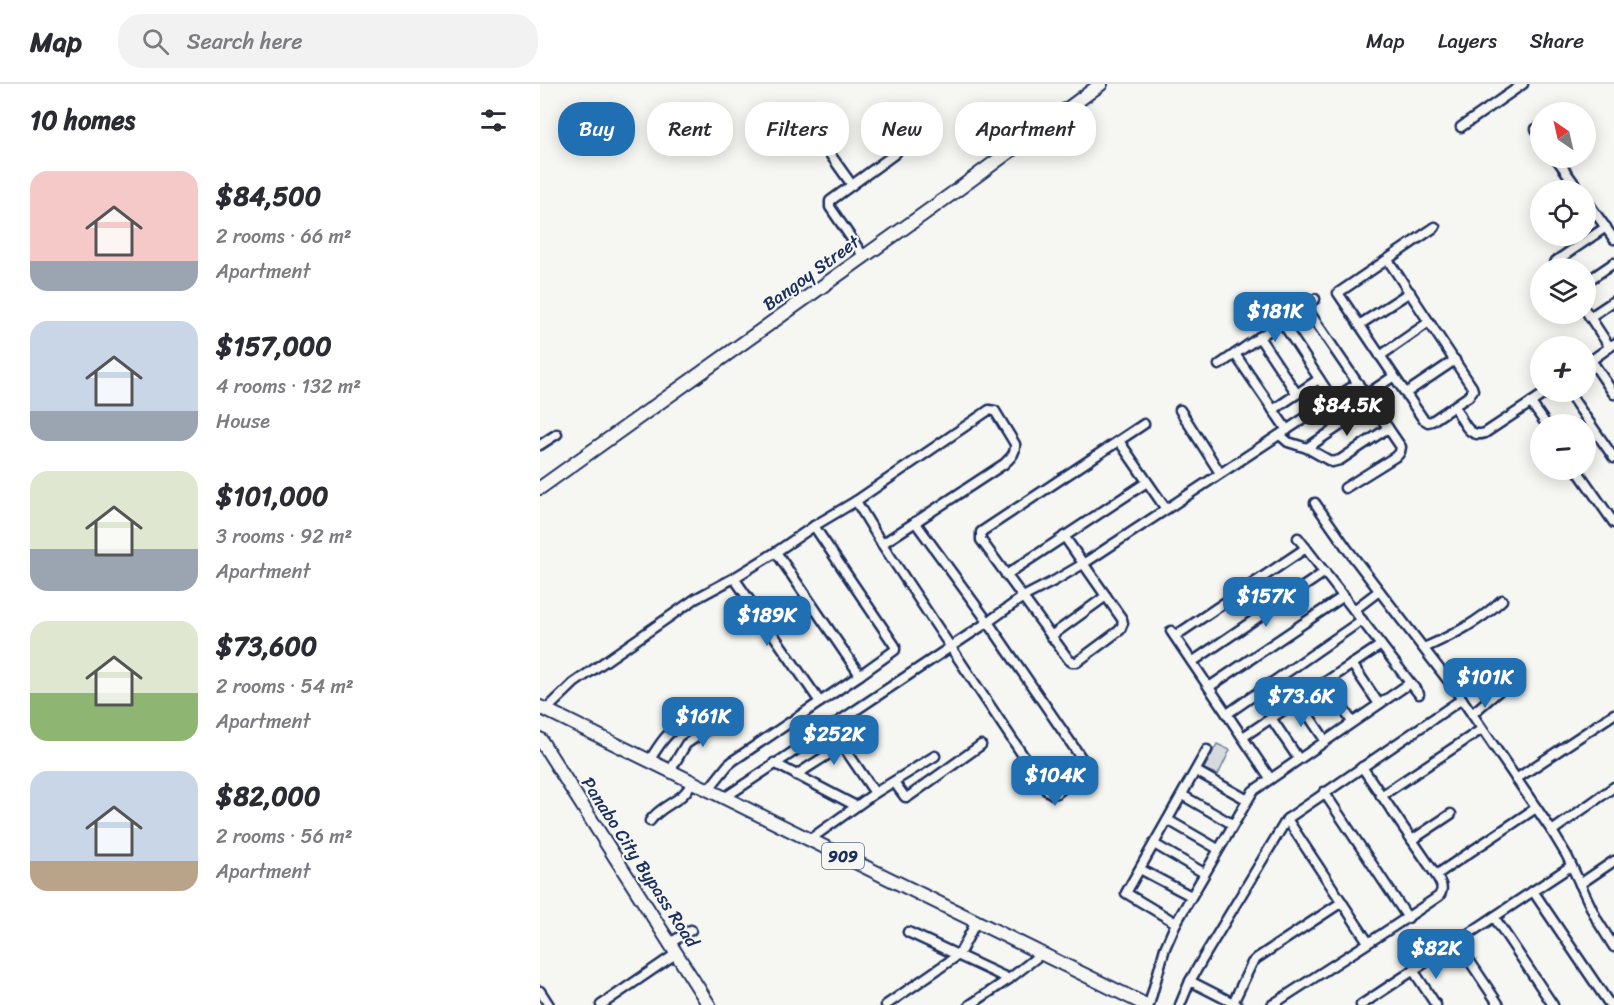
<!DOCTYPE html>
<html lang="en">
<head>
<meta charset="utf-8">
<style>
	:root { --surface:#fff; --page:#f2f2f3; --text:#2b2b33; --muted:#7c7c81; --line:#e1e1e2; --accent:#1f6fb2 }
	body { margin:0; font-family:Sriracha,sans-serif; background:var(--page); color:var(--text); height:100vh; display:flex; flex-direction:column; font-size:22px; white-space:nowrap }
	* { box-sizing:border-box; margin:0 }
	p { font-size:20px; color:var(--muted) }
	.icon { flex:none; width:33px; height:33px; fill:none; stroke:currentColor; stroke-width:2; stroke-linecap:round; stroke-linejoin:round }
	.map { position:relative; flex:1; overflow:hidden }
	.side { display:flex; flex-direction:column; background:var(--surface); width:540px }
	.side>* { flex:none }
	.banner { position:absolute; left:18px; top:18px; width:570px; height:54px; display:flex; gap:12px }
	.needle { width:39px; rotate:326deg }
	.buttons { position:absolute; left:990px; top:18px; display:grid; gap:12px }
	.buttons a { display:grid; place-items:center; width:66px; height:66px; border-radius:50%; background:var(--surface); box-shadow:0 3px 15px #0003; font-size:30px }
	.price { position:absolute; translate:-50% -51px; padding:0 14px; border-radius:12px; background:var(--accent); color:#fff; font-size:20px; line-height:39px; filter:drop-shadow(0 2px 3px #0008) }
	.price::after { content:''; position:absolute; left:50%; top:36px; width:18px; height:14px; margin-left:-9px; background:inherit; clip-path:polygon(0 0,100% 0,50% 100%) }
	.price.current { background:#222; color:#fff }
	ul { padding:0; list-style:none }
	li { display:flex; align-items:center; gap:18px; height:150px; padding:0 30px }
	li span { display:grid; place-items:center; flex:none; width:168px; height:120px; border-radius:18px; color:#555 }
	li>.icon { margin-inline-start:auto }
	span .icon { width:72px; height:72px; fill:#fffc; stroke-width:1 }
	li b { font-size:26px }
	h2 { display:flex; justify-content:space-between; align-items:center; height:72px; padding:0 30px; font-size:26px }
	.chip { padding:0 21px; border-radius:24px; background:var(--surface); box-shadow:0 3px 15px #0003; font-size:21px; line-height:54px }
	.chip.current { background:var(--accent); color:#fff }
	header { display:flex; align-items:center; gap:36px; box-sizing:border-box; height:84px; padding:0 30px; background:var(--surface); border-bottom:2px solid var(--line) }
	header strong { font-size:28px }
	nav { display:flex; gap:33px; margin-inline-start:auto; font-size:21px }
	.search { width:420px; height:54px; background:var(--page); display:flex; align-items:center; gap:15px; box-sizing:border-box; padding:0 21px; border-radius:24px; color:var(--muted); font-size:22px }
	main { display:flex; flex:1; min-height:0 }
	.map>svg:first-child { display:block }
</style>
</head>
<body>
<header>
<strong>Map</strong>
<div class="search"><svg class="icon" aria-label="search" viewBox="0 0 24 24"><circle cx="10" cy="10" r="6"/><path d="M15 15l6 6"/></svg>Search here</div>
<nav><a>Map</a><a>Layers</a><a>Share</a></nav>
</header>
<main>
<section class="side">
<h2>10 homes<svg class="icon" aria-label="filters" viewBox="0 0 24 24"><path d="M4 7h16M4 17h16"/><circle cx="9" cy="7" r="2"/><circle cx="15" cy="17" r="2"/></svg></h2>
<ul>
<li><span style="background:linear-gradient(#f6c9c9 75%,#9aa5b1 0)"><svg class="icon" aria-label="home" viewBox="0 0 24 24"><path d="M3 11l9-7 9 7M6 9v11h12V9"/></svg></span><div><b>$84,500</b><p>2 rooms · 66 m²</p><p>Apartment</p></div></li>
<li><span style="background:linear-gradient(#c9d6e8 75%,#9aa5b1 0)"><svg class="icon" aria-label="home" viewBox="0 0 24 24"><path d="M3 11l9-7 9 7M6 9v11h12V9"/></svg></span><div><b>$157,000</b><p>4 rooms · 132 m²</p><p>House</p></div></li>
<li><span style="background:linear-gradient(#dfe7d0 65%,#9aa5b1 0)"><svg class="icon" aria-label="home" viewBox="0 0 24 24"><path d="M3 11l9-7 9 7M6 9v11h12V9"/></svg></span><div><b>$101,000</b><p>3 rooms · 92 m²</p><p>Apartment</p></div></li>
<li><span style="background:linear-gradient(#dfe7d0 60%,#8fb573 0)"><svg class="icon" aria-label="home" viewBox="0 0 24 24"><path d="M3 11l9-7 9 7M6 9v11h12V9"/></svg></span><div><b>$73,600</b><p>2 rooms · 54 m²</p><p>Apartment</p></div></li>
<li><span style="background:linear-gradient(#c9d6e8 75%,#b9a48a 0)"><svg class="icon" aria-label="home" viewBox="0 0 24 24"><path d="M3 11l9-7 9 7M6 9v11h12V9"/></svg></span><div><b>$82,000</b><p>2 rooms · 56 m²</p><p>Apartment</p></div></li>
</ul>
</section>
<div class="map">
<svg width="1074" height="921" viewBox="0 0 1074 921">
	<rect width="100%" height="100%" fill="#f6f6f2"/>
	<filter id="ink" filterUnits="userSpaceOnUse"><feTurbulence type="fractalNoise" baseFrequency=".0167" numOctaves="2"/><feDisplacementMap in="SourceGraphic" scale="12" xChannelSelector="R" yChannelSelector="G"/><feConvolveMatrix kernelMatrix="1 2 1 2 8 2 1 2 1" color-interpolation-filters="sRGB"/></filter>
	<g filter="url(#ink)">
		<!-- grass -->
		<path fill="#d6d9dd" stroke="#78849e" stroke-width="1.5" d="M677,660L690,666L678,691L664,685Z"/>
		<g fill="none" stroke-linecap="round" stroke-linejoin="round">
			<!-- minor casing -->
			<g stroke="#1b2f5e" stroke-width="13">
				<g id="minor">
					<path d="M265,35L312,101"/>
					<path d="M921,43L983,0"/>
					<path d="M996,45L1000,51"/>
					<path d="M1016,74L1039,106"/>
					<path d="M1046,116L1074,155"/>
					<path d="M324,173L290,123V117L356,69"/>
					<path d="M848,176L932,303L933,306L929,312L892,337L888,338L883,335L798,209L895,143"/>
					<path d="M1016,184L1015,179L1016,177L1066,143"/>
					<path d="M1046,198L1074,179"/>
					<path d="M765,222L861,363L860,368L858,371L805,404"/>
					<path d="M1046,227L1069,262"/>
					<path d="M1050,233L1074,217"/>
					<path d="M742,238L793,316"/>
					<path d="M819,241L870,208"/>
					<path d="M719,253L757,310"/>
					<path d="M695,270L747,346"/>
					<path d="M840,272L889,238"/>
					<path d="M1051,276L1074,310"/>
					<path d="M1046,280L1074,260"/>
					<path d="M679,281L775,215"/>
					<path d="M1028,308L1074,374"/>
					<path d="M866,309L915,276"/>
					<path d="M826,311L854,292"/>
					<path d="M991,319L1006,340"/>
					<path d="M915,323C922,335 928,355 945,349L1007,308"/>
					<path d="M640,326L680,389"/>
					<path d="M733,326L779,295"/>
					<path d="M740,351L748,358L767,364L792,378L800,376L848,344"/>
					<path d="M579,357L626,425"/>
					<path d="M0,361L17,350"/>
					<path d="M767,364L832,320"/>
					<path d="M1037,386L1074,439"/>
					<path d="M316,417L342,460L506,706L513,710L517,709L542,689L545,684L544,678L448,538L375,438"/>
					<path d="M775,419L808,466L917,608L1012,747L1027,772L1057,836L1074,863"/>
					<path d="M524,452L582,535L583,539L580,546L537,578H532L529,576L441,456V448L604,340"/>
					<path d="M758,454L879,610"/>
					<path d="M236,468L320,591"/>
					<path d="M466,491L607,398"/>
					<path d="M194,494L280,618"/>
					<path d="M814,526L839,507"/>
					<path d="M631,547L730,694"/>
					<path d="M511,552L566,512"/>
					<path d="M635,552L766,464"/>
					<path d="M884,564C913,551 939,538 962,516"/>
					<path d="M652,578L785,488"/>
					<path d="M812,580L839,620"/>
					<path d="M786,598L812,638"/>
					<path d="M669,603L804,512"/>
					<path d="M758,616L785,656"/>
					<path d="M6,626L34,599L155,515L194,494L236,468L274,442L316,417L449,326L455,327L475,360C476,370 470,374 464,380L342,460"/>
					<path d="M687,630L822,536"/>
					<path d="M932,630L976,592"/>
					<path d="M731,634L758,674"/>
					<path d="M703,653L841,561"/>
					<path d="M303,662L335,709"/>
					<path d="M109,677C119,662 126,647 144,640"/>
					<path d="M234,679L316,722"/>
					<path d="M130,687L146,660L188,632"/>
					<path d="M656,687L706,715"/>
					<path d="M256,691L317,652"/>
					<path d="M976,695L1074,630"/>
					<path d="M354,698L365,713H368L441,661"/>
					<path d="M168,706L188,681L194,676L320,591L355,566V562L274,442"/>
					<path d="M784,708L868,834"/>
					<path d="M642,711L692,740"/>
					<path d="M841,712L942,645"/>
					<path d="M184,714L448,538L483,513L514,497L543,480L818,299"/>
					<path d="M747,735L828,858"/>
					<path d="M628,736L678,765"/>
					<path d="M110,737C121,720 146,717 151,698"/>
					<path d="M1012,747L1074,703"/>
					<path d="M269,756L335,709L395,672"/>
					<path d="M872,756L911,730"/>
					<path d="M614,760L664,789"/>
					<path d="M600,785L651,812"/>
					<path d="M896,791L996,724"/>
					<path d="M1040,800L1074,777"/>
					<path d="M993,807L1070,921"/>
					<path d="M954,833L1013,921"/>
					<path d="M636,839L586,809L667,666"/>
					<path d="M368,848L469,895"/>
					<path d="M917,858L959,921"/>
					<path d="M130,859L151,846"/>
					<path d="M873,886L896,921"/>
					<path d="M650,897L697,921"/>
					<path d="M0,907L9,921"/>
					<path d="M693,919L712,879L717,874L802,818"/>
					<path d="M61,921L137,869"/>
					<path d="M346,921L417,872L422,865L436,838"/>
					<path d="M430,921L469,895L501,870"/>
					<path d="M609,921L625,864L636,839L713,707L870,599"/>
					<path d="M640,921L650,897L662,876L747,735L922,615"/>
					<path d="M732,921C788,884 844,850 899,812C905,804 900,798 896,791L822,683"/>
					<path d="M821,921L1031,782"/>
				</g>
			</g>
			<!-- secondary casing -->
			<g stroke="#1b2f5e" stroke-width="16">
				<g id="secondary">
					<path d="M0,404L420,104L561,0"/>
					<path d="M0,655L169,921"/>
				</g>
			</g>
			<!-- primary casing -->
			<g stroke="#1b2f5e" stroke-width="16">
				<path id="primary" d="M0,623L606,921"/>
			</g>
			<!-- minor -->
			<use href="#minor" stroke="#f6f6f2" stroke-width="8"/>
			<!-- secondary -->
			<use href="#secondary" stroke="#f6f6f2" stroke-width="12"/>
			<!-- primary -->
			<use href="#primary" stroke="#f6f6f2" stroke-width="12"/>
		</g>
	</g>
	<g text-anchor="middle" stroke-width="4.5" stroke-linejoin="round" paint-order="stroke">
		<!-- shield labels -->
		<rect fill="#f6f6f2" stroke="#5d6b8a" stroke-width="1.5" x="282" y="759" width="42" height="26" rx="4.5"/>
		<g font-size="16" font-weight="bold" fill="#1b2f5e">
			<text x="303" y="778">909</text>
		</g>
		<!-- street labels -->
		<g font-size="18" fill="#1b2f5e" stroke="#f6f6f2">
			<text transform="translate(271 189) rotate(-36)" y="6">Bangoy Street</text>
			<text transform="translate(100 778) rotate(57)" y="6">Panabo City Bypass Road</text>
		</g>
	</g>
</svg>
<div class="buttons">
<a><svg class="needle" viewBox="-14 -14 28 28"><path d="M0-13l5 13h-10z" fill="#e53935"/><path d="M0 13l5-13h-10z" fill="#7c7c81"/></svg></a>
<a><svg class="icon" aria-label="locate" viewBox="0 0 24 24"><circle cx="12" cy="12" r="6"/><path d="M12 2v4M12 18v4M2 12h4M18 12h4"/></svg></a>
<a><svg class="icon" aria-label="layers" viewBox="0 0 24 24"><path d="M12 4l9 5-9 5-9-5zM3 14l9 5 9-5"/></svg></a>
<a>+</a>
<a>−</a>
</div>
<b class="price" style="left:735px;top:259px">$181K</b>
<b class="price current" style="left:807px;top:353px">$84.5K</b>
<b class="price" style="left:726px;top:544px">$157K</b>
<b class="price" style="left:227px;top:563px">$189K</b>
<b class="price" style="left:945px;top:625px">$101K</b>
<b class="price" style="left:761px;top:644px">$73.6K</b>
<b class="price" style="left:163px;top:664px">$161K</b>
<b class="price" style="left:294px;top:682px">$252K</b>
<b class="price" style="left:515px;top:723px">$104K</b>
<b class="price" style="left:896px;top:896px">$82K</b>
<div class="banner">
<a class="chip current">Buy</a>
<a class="chip">Rent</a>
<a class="chip">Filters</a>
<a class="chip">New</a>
<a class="chip">Apartment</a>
</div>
</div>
</main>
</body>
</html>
